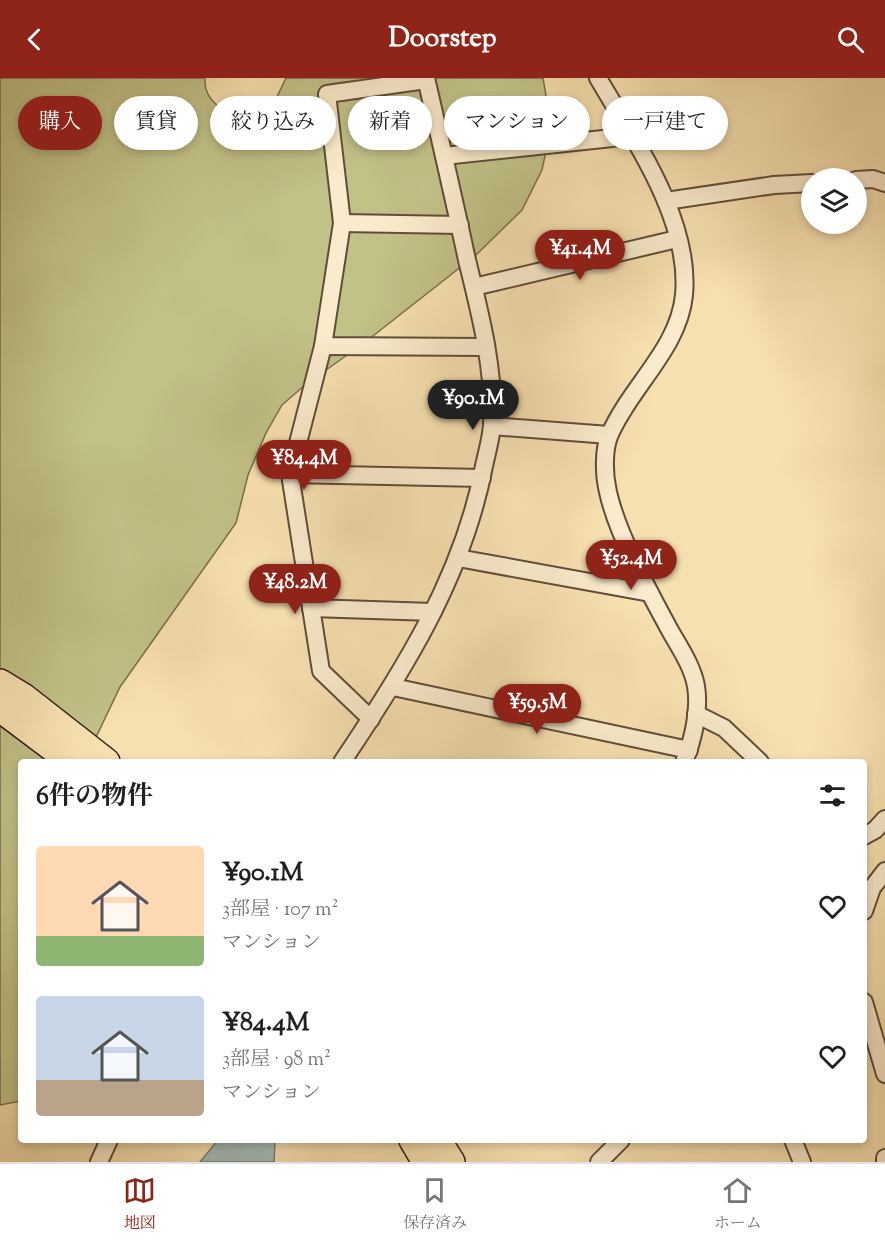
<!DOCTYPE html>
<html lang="ja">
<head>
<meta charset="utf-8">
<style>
	:root { --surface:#fff; --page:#f2f2f2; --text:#202124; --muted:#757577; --line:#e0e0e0; --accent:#8f2418 }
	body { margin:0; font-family:"Sorts Mill Goudy","Noto Serif JP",serif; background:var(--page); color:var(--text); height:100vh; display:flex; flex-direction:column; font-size:22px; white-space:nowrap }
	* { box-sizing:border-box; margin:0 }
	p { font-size:20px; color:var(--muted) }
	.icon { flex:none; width:33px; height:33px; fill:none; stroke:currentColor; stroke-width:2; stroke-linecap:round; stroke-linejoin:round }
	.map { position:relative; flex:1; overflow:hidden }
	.details { position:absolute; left:18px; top:681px; width:849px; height:384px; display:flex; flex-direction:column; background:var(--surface); border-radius:6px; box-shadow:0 3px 9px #0003 }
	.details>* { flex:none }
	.guide { position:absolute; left:18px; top:18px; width:849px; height:54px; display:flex; gap:12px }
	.controls { position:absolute; left:801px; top:90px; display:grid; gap:12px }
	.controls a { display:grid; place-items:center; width:66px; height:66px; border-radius:50%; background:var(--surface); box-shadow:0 3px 9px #0003; font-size:30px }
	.price { position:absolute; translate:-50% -51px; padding:0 14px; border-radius:21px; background:var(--accent); color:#fff; font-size:20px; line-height:39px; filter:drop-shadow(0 2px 3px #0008) }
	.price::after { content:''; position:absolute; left:50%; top:36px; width:18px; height:14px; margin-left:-9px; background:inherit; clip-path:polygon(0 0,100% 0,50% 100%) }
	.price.on { background:#222; color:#fff }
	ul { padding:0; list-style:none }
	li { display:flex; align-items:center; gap:18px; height:150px; padding:0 18px }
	li span { display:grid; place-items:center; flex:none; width:168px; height:120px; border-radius:6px; color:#555 }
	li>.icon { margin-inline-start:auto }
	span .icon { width:72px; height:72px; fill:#fffc; stroke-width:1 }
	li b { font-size:26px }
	h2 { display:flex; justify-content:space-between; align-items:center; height:72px; padding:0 18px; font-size:26px }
	.chip { padding:0 21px; border-radius:27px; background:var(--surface); box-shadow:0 3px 9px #0003; font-size:21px; line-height:54px }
	.chip.on { background:var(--accent); color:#fff }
	header { display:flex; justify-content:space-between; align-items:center; height:78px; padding:0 18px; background:var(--accent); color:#fff; font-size:27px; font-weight:700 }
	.tabs { display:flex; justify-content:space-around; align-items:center; height:84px; border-top:2px solid var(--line); background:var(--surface); font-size:16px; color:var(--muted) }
	.tabs a { display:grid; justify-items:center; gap:3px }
	.tabs .on { color:var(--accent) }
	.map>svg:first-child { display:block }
</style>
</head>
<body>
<header><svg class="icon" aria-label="back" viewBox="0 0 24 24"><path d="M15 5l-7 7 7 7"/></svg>Doorstep<svg class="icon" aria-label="search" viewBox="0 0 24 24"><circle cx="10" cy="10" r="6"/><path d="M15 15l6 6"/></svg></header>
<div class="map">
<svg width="885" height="1084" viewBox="0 0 885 1084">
	<rect width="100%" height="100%" fill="#f7e0b0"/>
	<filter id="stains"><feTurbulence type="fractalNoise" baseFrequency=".00333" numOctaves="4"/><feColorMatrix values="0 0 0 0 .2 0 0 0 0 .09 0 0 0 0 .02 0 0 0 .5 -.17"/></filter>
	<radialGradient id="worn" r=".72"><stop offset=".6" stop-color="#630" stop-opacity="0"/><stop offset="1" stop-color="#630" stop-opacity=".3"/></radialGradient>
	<!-- green -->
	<path fill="#c1c188" stroke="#786e4c" stroke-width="1.5" d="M0,0H205C203,25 227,36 248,43L273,27L286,0H543L549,35V59L542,92L522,132L476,177L364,265L305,307L282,327L266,355L248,397L236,445L120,609L89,674L87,684H21V1023L0,1027Z"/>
	<!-- water -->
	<path fill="#a2bab7" stroke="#747b75" stroke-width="1.5" d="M218,1062H275L274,1084H200Z"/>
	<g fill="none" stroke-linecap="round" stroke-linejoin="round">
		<!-- minor casing -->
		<g stroke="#604d39" stroke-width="20">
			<g id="minor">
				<path d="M598,0C634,62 691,142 684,217C679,270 631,308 610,356C603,372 604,397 608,414C617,455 647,510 667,547C677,566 692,586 696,608C700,633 693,662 684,684"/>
				<path d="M426,2L327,16L342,145L323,268L486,269"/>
				<path d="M444,78L631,58"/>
				<path d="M856,102L873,101L885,105"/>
				<path d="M666,123L774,107L812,105"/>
				<path d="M342,145L460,147"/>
				<path d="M474,209L677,161"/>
				<path d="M323,268L290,396L482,400"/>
				<path d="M492,348L609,357"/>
				<path d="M290,396L321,593L371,641"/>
				<path d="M458,480L650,515"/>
				<path d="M311,530L433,534"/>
				<path d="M393,609L689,672"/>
				<path d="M696,636L724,650L760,684"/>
				<path d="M342,684C404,592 463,498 484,388C487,374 491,361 492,347C495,292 480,235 467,182C454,121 440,61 426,0"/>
				<path d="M864,758L875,752L885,741"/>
				<path d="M864,833L872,810L885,793"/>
				<path d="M864,924L885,996"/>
				<path d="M793,1062L802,1084"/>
				<path d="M99,1084L109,1062"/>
				<path d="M599,1084L621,1062"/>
				<path d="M885,1084V1080"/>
			</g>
		</g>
		<!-- primary casing -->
		<g stroke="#2e1c11" stroke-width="30">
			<g id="primary">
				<path d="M0,605L23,619L106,684"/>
				<path d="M0,630L72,684"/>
				<path d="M413,1062L426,1084"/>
				<path d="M437,1062L451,1084"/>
			</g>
		</g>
		<!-- minor -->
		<use href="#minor" stroke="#faebcc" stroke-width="16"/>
		<!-- primary -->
		<use href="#primary" stroke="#f7e0b0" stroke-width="27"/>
	</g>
	<rect width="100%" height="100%" filter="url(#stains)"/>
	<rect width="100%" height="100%" fill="url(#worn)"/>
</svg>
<div class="controls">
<a><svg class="icon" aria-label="layers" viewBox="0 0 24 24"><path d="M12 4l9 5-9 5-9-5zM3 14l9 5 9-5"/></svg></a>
</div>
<b class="price" style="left:580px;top:203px">¥41.4M</b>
<b class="price on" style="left:473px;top:353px">¥90.1M</b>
<b class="price" style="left:304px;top:413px">¥84.4M</b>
<b class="price" style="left:631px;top:513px">¥52.4M</b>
<b class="price" style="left:295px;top:537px">¥48.2M</b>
<b class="price" style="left:537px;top:657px">¥59.5M</b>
<div class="guide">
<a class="chip on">購入</a>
<a class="chip">賃貸</a>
<a class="chip">絞り込み</a>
<a class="chip">新着</a>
<a class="chip">マンション</a>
<a class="chip">一戸建て</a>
</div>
<section class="details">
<h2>6件の物件<svg class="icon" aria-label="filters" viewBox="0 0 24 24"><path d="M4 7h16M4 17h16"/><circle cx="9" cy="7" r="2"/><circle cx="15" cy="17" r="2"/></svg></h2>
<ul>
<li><span style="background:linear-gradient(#ffd9b3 75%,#8fb573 0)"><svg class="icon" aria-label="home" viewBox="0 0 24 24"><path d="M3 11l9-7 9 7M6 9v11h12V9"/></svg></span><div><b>¥90.1M</b><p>3部屋 · 107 m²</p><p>マンション</p></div><svg class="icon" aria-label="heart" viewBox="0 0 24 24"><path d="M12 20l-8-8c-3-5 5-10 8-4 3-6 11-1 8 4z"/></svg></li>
<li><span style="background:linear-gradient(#c9d6e8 70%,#b9a48a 0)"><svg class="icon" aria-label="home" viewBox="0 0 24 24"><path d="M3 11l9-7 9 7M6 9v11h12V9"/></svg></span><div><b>¥84.4M</b><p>3部屋 · 98 m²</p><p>マンション</p></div><svg class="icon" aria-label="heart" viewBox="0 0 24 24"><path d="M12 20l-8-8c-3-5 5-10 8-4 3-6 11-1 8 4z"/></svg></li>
</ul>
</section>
</div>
<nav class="tabs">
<a class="on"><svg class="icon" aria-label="map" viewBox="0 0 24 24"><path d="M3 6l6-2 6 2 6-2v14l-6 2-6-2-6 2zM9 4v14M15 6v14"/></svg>地図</a>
<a><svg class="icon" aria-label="saved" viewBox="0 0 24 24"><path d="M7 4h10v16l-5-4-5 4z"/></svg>保存済み</a>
<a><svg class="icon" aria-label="home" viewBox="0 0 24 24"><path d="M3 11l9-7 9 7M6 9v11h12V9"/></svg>ホーム</a>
</nav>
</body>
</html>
